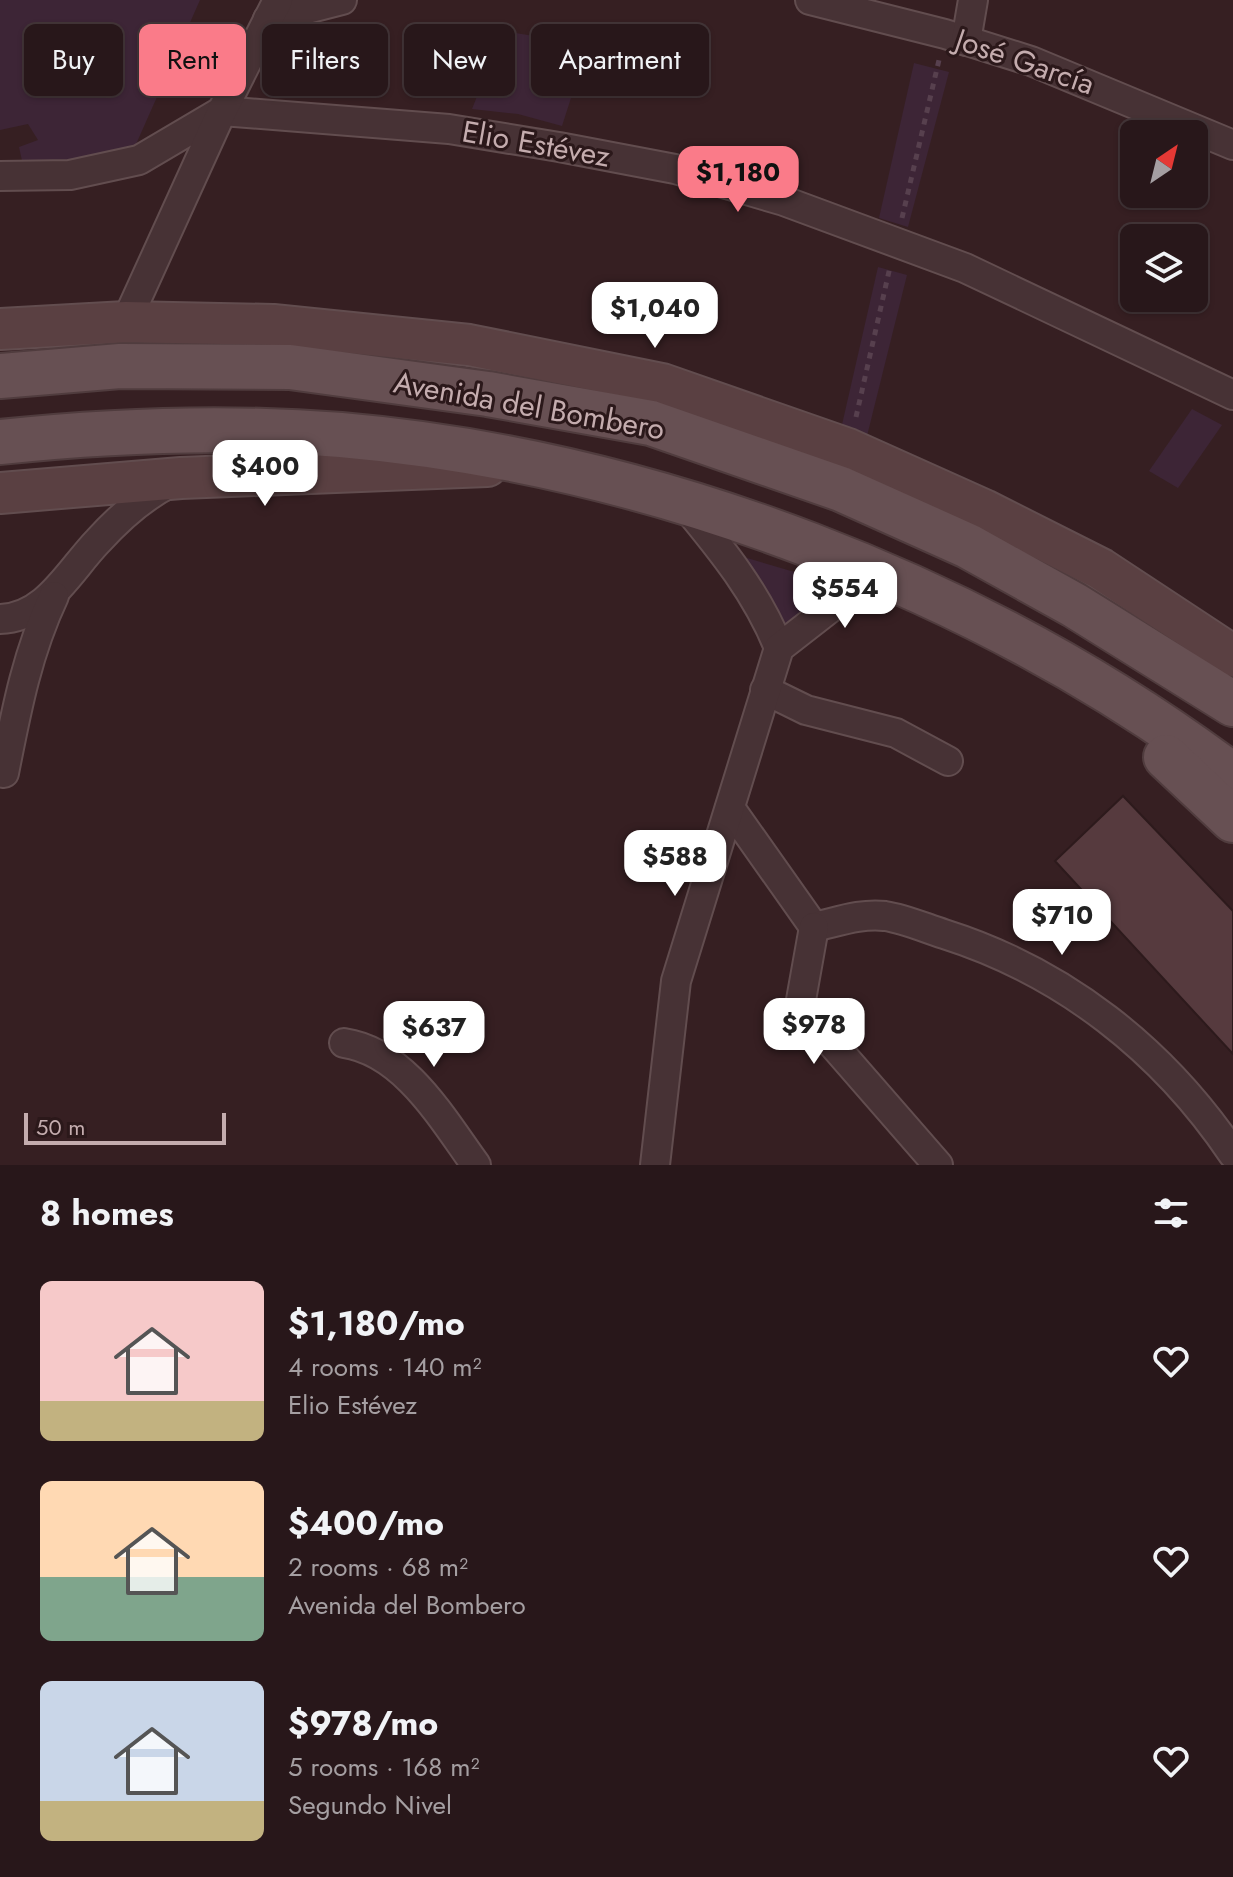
<!DOCTYPE html>
<html lang="en">
<head>
<meta charset="utf-8">
<style>
	:root { --surface:#28171a; --page:#302023; --text:#f1f3f6; --muted:#a59fa2; --line:#443639; --accent:#fa7b89 }
	body { margin:0; font-family:Jost,sans-serif; background:var(--page); color:var(--text); height:100vh; display:flex; flex-direction:column; font-size:30px; white-space:nowrap }
	* { box-sizing:border-box; margin:0 }
	p { font-size:26px; color:var(--muted) }
	.icon { flex:none; width:44px; height:44px; fill:none; stroke:currentColor; stroke-width:2; stroke-linecap:round; stroke-linejoin:round }
	.map { position:relative; height:1165px; overflow:hidden }
	.sheet { display:flex; flex-direction:column; background:var(--surface); flex:1 }
	.sheet>* { flex:none }
	.top-card { position:absolute; left:24px; top:24px; width:800px; height:72px; display:flex; gap:16px }
	.needle { width:52px; rotate:35deg }
	.fabs { position:absolute; left:1120px; top:120px; display:grid; gap:16px }
	.fabs a { display:grid; place-items:center; width:88px; height:88px; border-radius:12px; background:var(--surface); box-shadow:0 2px 6px #0004,0 0 0 2px var(--line); font-size:40px }
	.scale { position:absolute; left:24px; bottom:20px; width:202px; box-sizing:border-box; padding-left:8px; border:4px solid #c4acae; border-top:0; font-size:22px; line-height:28px; white-space:nowrap; color:#c4acae; -webkit-text-stroke:6px #2b181a; paint-order:stroke }
	.price { position:absolute; translate:-50% -68px; padding:0 18px; border-radius:16px; background:#fff; color:#222; font-size:26px; line-height:52px; filter:drop-shadow(0 2px 4px #0008) }
	.price::after { content:''; position:absolute; left:50%; top:48px; width:24px; height:18px; margin-left:-12px; background:inherit; clip-path:polygon(0 0,100% 0,50% 100%) }
	.price.selected { background:var(--accent); color:#111 }
	ul { padding:0; list-style:none }
	li { display:flex; align-items:center; gap:24px; height:200px; padding:0 40px }
	li span { display:grid; place-items:center; flex:none; width:224px; height:160px; border-radius:12px; color:#555 }
	li>.icon { margin-inline-start:auto }
	span .icon { width:96px; height:96px; fill:#fffc; stroke-width:1 }
	li b { font-size:34px }
	h2 { display:flex; justify-content:space-between; align-items:center; height:96px; padding:0 40px; font-size:34px }
	.pill { padding:0 28px; border-radius:12px; background:var(--surface); box-shadow:0 2px 6px #0004,0 0 0 2px var(--line); font-size:28px; line-height:72px }
	.pill.selected { background:var(--accent); color:#111 }
	.map>svg:first-child { display:block }
</style>
</head>
<body>
<div class="map">
<svg width="1233" height="1165" viewBox="0 0 1233 1165">
	<rect width="100%" height="100%" fill="#361f22"/>
	<!-- green -->
	<g fill="#3d2536">
		<path d="M0,0H200L133,151L65,166L23,165L19,147L38,140L28,124L0,130Z"/>
		<path d="M503,31L588,45L562,126L518,114L472,109Z"/>
		<path d="M914,63L949,72L908,227L879,218Z"/>
		<path d="M878,267L907,275L867,436L841,429Z"/>
		<path d="M1192,409L1222,425L1178,488L1149,471Z"/>
		<path d="M713,548L866,593L771,647Z"/>
	</g>
	<!-- building -->
	<path fill="#563a3e" stroke="#2d1a1c" stroke-width="2" d="M1123,796L1233,911V1054L1055,861Z"/>
	<g fill="none" stroke-linecap="round" stroke-linejoin="round">
		<!-- street casing -->
		<g stroke="#624d4f" stroke-width="32">
			<g id="street">
				<path d="M810,0L945,34L1031,61L1233,145"/>
				<path d="M268,19L342,0"/>
				<path d="M966,41L973,0"/>
				<path d="M0,176L70,175L139,160L222,111L449,129L559,147L675,169L784,201L965,268L1233,395"/>
				<path d="M126,322L222,111L278,0"/>
				<path d="M684,504C722,550 757,593 779,648"/>
				<path d="M0,619C46,618 69,571 98,541C119,518 142,497 170,483"/>
				<path d="M765,690L806,710L896,733L948,761"/>
				<path d="M4,773C16,712 27,653 54,596"/>
				<path d="M730,808L814,927"/>
				<path d="M814,927C837,922 861,913 885,916C905,919 925,928 944,934C1064,972 1163,1050 1233,1154"/>
				<path d="M814,927L801,1000L803,1010L938,1165"/>
				<path d="M344,1043C405,1052 443,1120 476,1165"/>
				<path d="M655,1165L676,981L779,648L879,570"/>
			</g>
		</g>
		<!-- secondary casing -->
		<g stroke="#624d4f" stroke-width="44">
			<g id="secondary">
				<path d="M0,329L126,322L273,325L469,345L662,384L848,449L984,510L1101,569L1233,656"/>
				<path d="M0,493L181,478L487,466"/>
			</g>
		</g>
		<!-- primary casing -->
		<g stroke="#503c3e" stroke-width="48">
			<g id="primary">
				<path d="M0,376L120,366L290,367L488,394L651,423L841,489L968,546L1074,605L1233,704"/>
				<path d="M0,442C113,430 227,426 341,435C653,462 983,588 1233,776"/>
				<path d="M1166,757L1233,820"/>
			</g>
		</g>
		<!-- path -->
		<g stroke="#57404e" stroke-width="5" stroke-dasharray="6 6" stroke-linecap="butt">
			<path d="M902,218L939,60"/>
			<path d="M856,417L890,267"/>
		</g>
		<!-- street -->
		<use href="#street" stroke="#473235" stroke-width="28"/>
		<!-- secondary -->
		<use href="#secondary" stroke="#5a4042" stroke-width="40"/>
		<!-- primary -->
		<use href="#primary" stroke="#675053" stroke-width="44"/>
	</g>
	<g text-anchor="middle" stroke-width="6" stroke-linejoin="round" paint-order="stroke">
		<!-- street labels -->
		<g font-size="30" fill="#c4acae" stroke="#2b181a">
			<text transform="translate(1025 62) rotate(19)" y="10">José García</text>
			<text transform="translate(536 144) rotate(10)" y="10">Elio Estévez</text>
			<text transform="translate(529 406) rotate(10)" y="10">Avenida del Bombero</text>
		</g>
	</g>
</svg>
<div class="fabs">
<a><svg class="needle" viewBox="-14 -14 28 28"><path d="M0-13l5 13h-10z" fill="#e53935"/><path d="M0 13l5-13h-10z" fill="#a59fa2"/></svg></a>
<a><svg class="icon" aria-label="layers" viewBox="0 0 24 24"><path d="M12 4l9 5-9 5-9-5zM3 14l9 5 9-5"/></svg></a>
</div>
<div class="scale">50 m</div>
<b class="price selected" style="left:738px;top:214px">$1,180</b>
<b class="price" style="left:655px;top:350px">$1,040</b>
<b class="price" style="left:265px;top:508px">$400</b>
<b class="price" style="left:845px;top:630px">$554</b>
<b class="price" style="left:675px;top:898px">$588</b>
<b class="price" style="left:1062px;top:957px">$710</b>
<b class="price" style="left:814px;top:1066px">$978</b>
<b class="price" style="left:434px;top:1069px">$637</b>
<div class="top-card">
<a class="pill">Buy</a>
<a class="pill selected">Rent</a>
<a class="pill">Filters</a>
<a class="pill">New</a>
<a class="pill">Apartment</a>
</div>
</div>
<section class="sheet">
<h2>8 homes<svg class="icon" aria-label="filters" viewBox="0 0 24 24"><path d="M4 7h16M4 17h16"/><circle cx="9" cy="7" r="2"/><circle cx="15" cy="17" r="2"/></svg></h2>
<ul>
<li><span style="background:linear-gradient(#f6c9c9 75%,#c2b280 0)"><svg class="icon" aria-label="home" viewBox="0 0 24 24"><path d="M3 11l9-7 9 7M6 9v11h12V9"/></svg></span><div><b>$1,180/mo</b><p>4 rooms · 140 m²</p><p>Elio Estévez</p></div><svg class="icon" aria-label="heart" viewBox="0 0 24 24"><path d="M12 20l-8-8c-3-5 5-10 8-4 3-6 11-1 8 4z"/></svg></li>
<li><span style="background:linear-gradient(#ffd9b3 60%,#7fa58c 0)"><svg class="icon" aria-label="home" viewBox="0 0 24 24"><path d="M3 11l9-7 9 7M6 9v11h12V9"/></svg></span><div><b>$400/mo</b><p>2 rooms · 68 m²</p><p>Avenida del Bombero</p></div><svg class="icon" aria-label="heart" viewBox="0 0 24 24"><path d="M12 20l-8-8c-3-5 5-10 8-4 3-6 11-1 8 4z"/></svg></li>
<li><span style="background:linear-gradient(#c9d6e8 75%,#c2b280 0)"><svg class="icon" aria-label="home" viewBox="0 0 24 24"><path d="M3 11l9-7 9 7M6 9v11h12V9"/></svg></span><div><b>$978/mo</b><p>5 rooms · 168 m²</p><p>Segundo Nivel</p></div><svg class="icon" aria-label="heart" viewBox="0 0 24 24"><path d="M12 20l-8-8c-3-5 5-10 8-4 3-6 11-1 8 4z"/></svg></li>
</ul>
</section>
</body>
</html>
